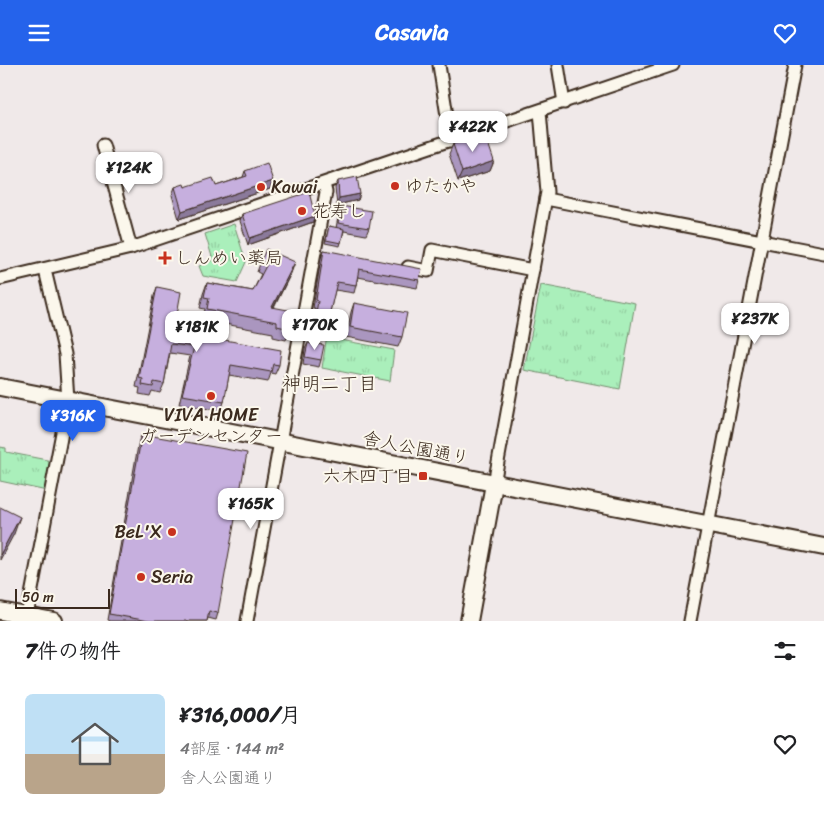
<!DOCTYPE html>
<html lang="ja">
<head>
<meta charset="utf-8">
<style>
	:root { --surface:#fff; --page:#f2f2f2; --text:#202124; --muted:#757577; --accent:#2563eb }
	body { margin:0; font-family:Sriracha,"Klee One",sans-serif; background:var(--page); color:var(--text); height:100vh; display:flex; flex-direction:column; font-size:19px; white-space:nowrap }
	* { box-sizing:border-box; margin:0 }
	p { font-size:16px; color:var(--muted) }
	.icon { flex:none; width:28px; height:28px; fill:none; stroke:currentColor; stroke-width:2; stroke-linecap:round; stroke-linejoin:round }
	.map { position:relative; height:556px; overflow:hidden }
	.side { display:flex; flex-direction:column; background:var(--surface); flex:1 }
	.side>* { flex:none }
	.scale { position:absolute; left:15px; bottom:12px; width:95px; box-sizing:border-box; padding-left:5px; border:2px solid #3b2a1e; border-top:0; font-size:14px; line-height:18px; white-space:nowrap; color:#3b2a1e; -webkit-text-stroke:4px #fbf7ec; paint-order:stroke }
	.price { position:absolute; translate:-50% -42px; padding:0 11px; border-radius:10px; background:#fff; color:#222; font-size:16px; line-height:32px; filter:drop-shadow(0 1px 2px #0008) }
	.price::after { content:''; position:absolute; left:50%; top:30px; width:15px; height:11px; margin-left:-8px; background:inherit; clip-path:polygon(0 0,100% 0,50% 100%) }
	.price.active { background:var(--accent); color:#fff }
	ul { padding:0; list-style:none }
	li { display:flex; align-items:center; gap:15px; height:125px; padding:0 25px }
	li span { display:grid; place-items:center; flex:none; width:140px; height:100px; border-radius:8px; color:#555 }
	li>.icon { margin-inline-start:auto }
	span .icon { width:60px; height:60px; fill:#fffc; stroke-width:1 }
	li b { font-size:21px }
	h2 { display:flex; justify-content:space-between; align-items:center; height:60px; padding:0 25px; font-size:21px }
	header { display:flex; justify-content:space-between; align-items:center; height:65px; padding:0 25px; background:var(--accent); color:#fff; font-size:22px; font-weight:800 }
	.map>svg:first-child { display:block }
</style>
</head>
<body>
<header><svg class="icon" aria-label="menu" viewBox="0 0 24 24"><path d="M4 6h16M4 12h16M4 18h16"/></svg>Casavia<svg class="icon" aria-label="heart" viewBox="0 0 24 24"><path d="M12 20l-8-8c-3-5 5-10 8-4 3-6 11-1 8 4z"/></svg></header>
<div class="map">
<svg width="824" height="556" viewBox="0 0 824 556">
	<defs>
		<pattern id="park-tufts" width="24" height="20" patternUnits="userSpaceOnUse" patternTransform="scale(1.25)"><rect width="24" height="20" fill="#aaefbb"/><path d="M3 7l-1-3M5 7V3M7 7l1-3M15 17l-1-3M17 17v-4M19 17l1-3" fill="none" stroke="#93cda0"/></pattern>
	</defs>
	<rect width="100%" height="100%" fill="#f0e9e9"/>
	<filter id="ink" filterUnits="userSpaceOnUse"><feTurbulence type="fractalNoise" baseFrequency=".02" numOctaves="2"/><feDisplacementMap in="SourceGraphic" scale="10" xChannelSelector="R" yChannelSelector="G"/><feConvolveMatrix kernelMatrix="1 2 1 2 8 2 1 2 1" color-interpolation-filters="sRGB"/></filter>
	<g filter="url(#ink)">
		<!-- park -->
		<g fill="url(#park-tufts)" stroke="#728c6c">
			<path d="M234,159L246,197L237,217L203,211L199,201L213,195L205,169Z"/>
			<path d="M541,220L635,238L620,324L524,305Z"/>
			<path d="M330,273L394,285L390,316L322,303L326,276Z"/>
			<path d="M0,382L6,383V387L52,396L47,426L0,416Z"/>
		</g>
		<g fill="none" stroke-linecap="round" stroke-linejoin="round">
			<!-- street casing -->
			<g stroke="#3b2a1e" stroke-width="15">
				<g id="street">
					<path d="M439,0L451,76"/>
					<path d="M558,0L564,38"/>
					<path d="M103,80L131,183"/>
					<path d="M546,134L824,188"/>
					<path d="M408,202L428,206L432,185L533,205"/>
					<path d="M0,214L131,183L673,0"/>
					<path d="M494,419L547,127L540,46"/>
					<path d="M27,551L68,336L65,289L45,205"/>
					<path d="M247,556L326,127L324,119"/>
					<path d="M690,556L795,0"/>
				</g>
			</g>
			<!-- secondary casing -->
			<g stroke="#3b2a1e" stroke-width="20">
				<g id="secondary">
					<path d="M0,322L824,482"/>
					<path d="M0,546L54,556"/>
					<path d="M469,556L494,419"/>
				</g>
			</g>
			<!-- street -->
			<use href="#street" stroke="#fbf7ec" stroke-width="11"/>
			<!-- secondary -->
			<use href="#secondary" stroke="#fbf7ec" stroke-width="16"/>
		</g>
		<!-- wall -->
		<g fill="#aa96bf" stroke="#3b2a1e">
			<path d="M453,79L494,96L490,106L458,116L449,89Z"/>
			<path d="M245,106L273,116L270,124L179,154L172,130L175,122L216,121L243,112Z"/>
			<path d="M338,116L360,129L358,135L337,140L335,123Z"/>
			<path d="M341,141L369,163L366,170L344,166L340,181L325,178L329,161L336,163L339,147Z"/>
			<path d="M242,149L313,157L248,180L240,156Z"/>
			<path d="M324,185L419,215L417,223L358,212L354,228L335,225L329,251L327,258L313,256L315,243H313L321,193Z"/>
			<path d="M261,196L295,197L291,208L274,243L290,264L286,275L273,272V268L203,255L205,244L200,243L203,229L207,218L253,226L261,209L257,207Z"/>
			<path d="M157,222L174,266L279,300L275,309L271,308L268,317L229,310L224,337L221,346L179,339L190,291L170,288L164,319L160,328L152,326L150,331L139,329L140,323L136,322L154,231Z"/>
			<path d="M354,238L402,272L398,282L346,272L351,247Z"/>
			<path d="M308,278L321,295L319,302L303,299L305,284Z"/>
			<path d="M142,369L218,548L216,555L208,553L207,556H110L107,555L139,375Z"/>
		</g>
		<!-- shaded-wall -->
		<g fill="#8b7a9b" stroke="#3b2a1e">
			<path d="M494,96L490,106L458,116L462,107Z"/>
			<path d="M273,116L270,124L179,154L182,146Z"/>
			<path d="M360,129L358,135L337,140L339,133Z"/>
			<path d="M315,151L313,157L248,180L250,173Z"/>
			<path d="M295,197L291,208L268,253L272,242Z"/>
			<path d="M20,452L14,469L0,495V490Z"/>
		</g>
		<!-- building -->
		<g fill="#c6afde" stroke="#3b2a1e">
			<path d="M485,69L494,96L462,107L453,79Z"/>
			<path d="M267,98L273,116L182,146L175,122L184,119L185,122L213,113L216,121L247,111L245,106Z"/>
			<path d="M357,112L360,129L339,133L338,116Z"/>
			<path d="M309,127L315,151L250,173L242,149Z"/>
			<path d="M341,141L372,146L369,163L338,158Z"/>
			<path d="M329,161L344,164L341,178L326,175Z"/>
			<path d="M266,184L295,197L272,242L293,246L290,264L277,261V257L207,244L209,233L204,232L207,218L253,226L267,199L261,196Z"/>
			<path d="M324,185L422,204L419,215L359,204L356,220L337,217L329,251L316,248L318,236L316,235Z"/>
			<path d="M157,222L181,227L174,266L281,285L279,300L273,299L271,307L231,300L224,337L182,330L194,282L171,279L164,319L154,317L153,322L142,320L143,314L139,313Z"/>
			<path d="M354,238L407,248L402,272L350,262Z"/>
			<path d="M308,278L324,280L321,295L305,292Z"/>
			<path d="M142,369L247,388L218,548L209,546L207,556H149L109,549Z"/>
			<path d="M0,442L20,452L0,490Z"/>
		</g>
	</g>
	<!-- markers -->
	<g fill="#c8321e" stroke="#fbf7ec" stroke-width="2">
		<circle cx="395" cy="121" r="5"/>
		<circle cx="261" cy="122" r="5"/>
		<circle cx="302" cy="146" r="5"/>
		<path d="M162.5 185.5h5v5h5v5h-5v5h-5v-5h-5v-5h5z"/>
		<circle cx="211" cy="331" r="5"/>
		<rect x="418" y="406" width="10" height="10" rx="2.5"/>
		<circle cx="172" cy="467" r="5"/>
		<circle cx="141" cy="512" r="5"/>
	</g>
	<g text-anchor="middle" stroke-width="4" stroke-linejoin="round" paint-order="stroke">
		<!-- poi labels -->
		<g font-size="18" fill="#3b2a1e" stroke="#fbf7ec" text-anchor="start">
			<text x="405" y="127">ゆたかや</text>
			<text x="271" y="128">Kawai</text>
			<text x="312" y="152">花寿し</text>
			<text x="175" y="199">しんめい薬局</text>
			<text x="211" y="356" text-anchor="middle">VIVA HOME<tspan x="211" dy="21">ガーデンセンター</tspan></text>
			<text x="413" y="417" text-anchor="end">六木四丁目</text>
			<text x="162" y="473" text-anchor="end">BeL'X</text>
			<text x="151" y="518">Seria</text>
		</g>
		<!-- street labels -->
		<g font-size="18" fill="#3b2a1e" stroke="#fbf7ec">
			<text transform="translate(416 383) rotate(11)" y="6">舎人公園通り</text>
		</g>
		<!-- neighbourhood labels -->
		<g font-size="19" fill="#3b2a1e" stroke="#fbf7ec">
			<text x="330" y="325">神明二丁目</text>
		</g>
	</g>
</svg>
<div class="scale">50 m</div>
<b class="price" style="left:473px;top:88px">¥422K</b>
<b class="price" style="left:129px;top:129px">¥124K</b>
<b class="price" style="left:755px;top:280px">¥237K</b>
<b class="price" style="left:315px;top:286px">¥170K</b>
<b class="price" style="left:197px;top:288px">¥181K</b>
<b class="price active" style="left:73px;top:377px">¥316K</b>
<b class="price" style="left:251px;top:465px">¥165K</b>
</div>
<section class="side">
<h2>7件の物件<svg class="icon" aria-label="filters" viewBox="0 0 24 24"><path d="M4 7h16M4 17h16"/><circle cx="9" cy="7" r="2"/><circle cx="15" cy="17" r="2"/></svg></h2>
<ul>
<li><span style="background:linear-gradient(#bfe0f5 60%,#b9a48a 0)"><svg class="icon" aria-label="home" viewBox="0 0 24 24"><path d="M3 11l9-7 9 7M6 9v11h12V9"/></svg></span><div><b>¥316,000/月</b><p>4部屋 · 144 m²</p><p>舎人公園通り</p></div><svg class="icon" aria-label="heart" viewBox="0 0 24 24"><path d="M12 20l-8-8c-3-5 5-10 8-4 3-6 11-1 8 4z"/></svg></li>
</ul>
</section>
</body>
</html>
